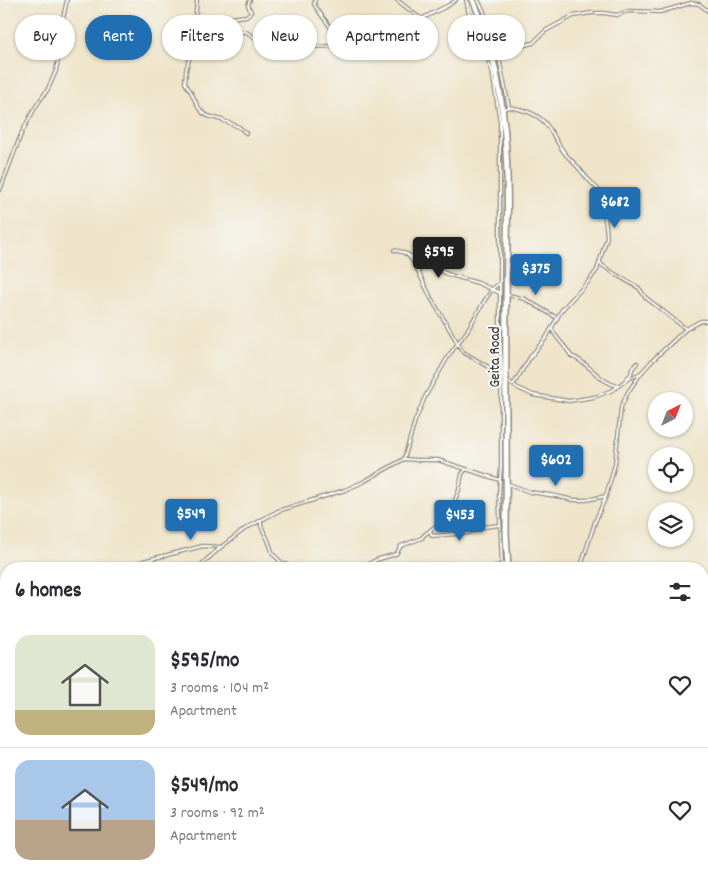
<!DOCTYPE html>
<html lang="en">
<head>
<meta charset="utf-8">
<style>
	:root { --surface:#fff; --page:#f2f2f3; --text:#2b2b33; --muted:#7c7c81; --line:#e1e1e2; --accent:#1f6fb2 }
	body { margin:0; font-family:Dekko,sans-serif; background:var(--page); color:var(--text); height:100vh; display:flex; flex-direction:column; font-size:19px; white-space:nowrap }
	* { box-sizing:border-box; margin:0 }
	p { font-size:16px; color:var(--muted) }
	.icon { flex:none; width:28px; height:28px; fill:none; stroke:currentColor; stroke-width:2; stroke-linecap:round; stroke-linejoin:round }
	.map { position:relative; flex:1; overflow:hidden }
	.details { position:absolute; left:0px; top:562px; width:709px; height:321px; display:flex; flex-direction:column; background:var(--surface); border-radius:20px 20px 0 0; box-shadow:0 1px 4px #0004 }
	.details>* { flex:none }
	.guide { position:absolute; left:15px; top:15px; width:679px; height:45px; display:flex; gap:10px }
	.needle { width:32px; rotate:42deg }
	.tools { position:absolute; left:648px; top:392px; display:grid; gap:10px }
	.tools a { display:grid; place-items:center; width:45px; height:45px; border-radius:50%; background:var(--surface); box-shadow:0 1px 4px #0004; font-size:25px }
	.price { position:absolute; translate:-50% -42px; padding:0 11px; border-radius:5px; background:var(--accent); color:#fff; font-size:16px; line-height:32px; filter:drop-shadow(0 1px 2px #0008) }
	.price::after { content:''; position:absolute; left:50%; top:30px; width:15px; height:11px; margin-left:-8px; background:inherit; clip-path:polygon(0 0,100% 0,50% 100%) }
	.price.selected { background:#222; color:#fff }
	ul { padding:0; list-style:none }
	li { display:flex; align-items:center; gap:15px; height:125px; padding:0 15px }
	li+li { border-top:1px solid var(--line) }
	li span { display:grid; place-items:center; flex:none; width:140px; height:100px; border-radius:15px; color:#555 }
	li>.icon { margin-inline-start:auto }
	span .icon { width:60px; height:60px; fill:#fffc; stroke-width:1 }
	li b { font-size:21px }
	h2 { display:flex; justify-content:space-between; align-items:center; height:60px; padding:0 15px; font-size:21px }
	.pill { padding:0 18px; border-radius:22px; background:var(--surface); box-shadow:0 1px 4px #0004; font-size:18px; line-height:45px }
	.pill.selected { background:var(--accent); color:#fff }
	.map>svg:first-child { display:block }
</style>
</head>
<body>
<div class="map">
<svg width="708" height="883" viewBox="0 0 708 883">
	<rect width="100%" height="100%" fill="#f6f6f2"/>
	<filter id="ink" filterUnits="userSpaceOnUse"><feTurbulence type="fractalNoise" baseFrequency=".02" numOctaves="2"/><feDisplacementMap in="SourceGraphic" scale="10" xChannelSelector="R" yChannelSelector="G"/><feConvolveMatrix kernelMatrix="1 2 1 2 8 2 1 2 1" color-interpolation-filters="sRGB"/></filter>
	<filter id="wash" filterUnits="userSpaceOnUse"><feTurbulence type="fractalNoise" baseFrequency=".0096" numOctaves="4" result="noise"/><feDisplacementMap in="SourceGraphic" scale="20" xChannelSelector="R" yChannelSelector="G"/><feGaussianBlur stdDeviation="1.12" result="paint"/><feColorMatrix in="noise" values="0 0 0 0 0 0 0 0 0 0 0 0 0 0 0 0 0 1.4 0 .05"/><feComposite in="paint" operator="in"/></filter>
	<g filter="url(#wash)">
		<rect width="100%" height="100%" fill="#efe4c9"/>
	</g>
	<g filter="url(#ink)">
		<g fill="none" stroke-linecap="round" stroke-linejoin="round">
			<!-- minor casing -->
			<g stroke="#8d887a" stroke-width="4.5">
				<g id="minor">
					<path d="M197,0L192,49L186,70L185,83L191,92L198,107L203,113L208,116L222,120L239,127L246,133"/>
					<path d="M315,0L314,4C323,19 335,31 342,46"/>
					<path d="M397,0L421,19"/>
					<path d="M466,0L470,19L484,50L492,71L500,122V335L502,370L501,402V467L499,493L502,569"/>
					<path d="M478,0C497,33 501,71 509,107"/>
					<path d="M195,16L198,19L207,21L246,16L251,12L248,5L250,0"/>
					<path d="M193,33L213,36L236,34L245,31L258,40L263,42L270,53L283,55L291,50L305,47L342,46L350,44L363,37L401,29L449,5L456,0"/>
					<path d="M499,56L525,45L533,43L545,31L573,16L591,13H604L617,15L628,11L660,12L691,3L699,4L708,11"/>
					<path d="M503,109C510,106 514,108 522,110C552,118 550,136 567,156C575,163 581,171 588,179C593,185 598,188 601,194L606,226L607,237L597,270L589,281L568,303L561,311L546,338L531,356L513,385"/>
					<path d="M0,190L22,132L36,106L48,89L56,71L61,44L60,32L67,0"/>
					<path d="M394,250L402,252L447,274L478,283L500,293"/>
					<path d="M407,254L414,263L431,298L463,352L502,375"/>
					<path d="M600,262L602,265L615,274L639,288L645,297L686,329"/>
					<path d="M508,295L525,299L557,318"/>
					<path d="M552,329C556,339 566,346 571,356C589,362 598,382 618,386"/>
					<path d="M627,378L631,374L632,369L637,363"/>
					<path d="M506,380L518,388L533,395L569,401L594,397L613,390L626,380L641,373L653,360L686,329L701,321H708"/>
					<path d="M404,459L415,421L425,397L449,355L467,331L485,300L493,288L500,283"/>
					<path d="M506,483L530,492L556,496L573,500H586L606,496"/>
					<path d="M261,520V526L268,540L273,554L282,563L299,569"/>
					<path d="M430,531L432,536L469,533L483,527L500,525"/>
					<path d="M122,569L143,561L203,546L221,547L245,529L278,511L345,490L363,482L404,459L417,460H438L500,480"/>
					<path d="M198,569L204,562L220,548"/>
					<path d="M314,569H321"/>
					<path d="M359,569L376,560L396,554L401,546L422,538L424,535L437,525L447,514L455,500L459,490L462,474L466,469"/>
					<path d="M483,569L506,564"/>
					<path d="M580,569L595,522L606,496L615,464L621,407L628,392L642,372"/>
					<path d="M0,596L6,595"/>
					<path d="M702,612L708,613"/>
					<path d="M702,618L708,623"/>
					<path d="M0,686L3,674V653L6,644"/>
					<path d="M541,878L545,883"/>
					<path d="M578,878L580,883"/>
					<path d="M694,878L700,883"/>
					<path d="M128,883L133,881L161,883"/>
					<path d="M161,883L188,878L201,880L213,883"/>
					<path d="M282,883L286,878"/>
					<path d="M347,883C349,881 350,879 354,878C362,876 391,880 399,883"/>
					<path d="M426,883L440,878"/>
					<path d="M478,883L480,878"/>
					<path d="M600,883L607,878"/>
				</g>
			</g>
			<!-- trunk casing -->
			<g stroke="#8d887a" stroke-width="8">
				<g id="trunk">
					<path d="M473,0C516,97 507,203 506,306C505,382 507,458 506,533L508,569"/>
					<path d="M574,878L576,883"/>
				</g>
			</g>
			<!-- minor -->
			<use href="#minor" stroke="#fff" stroke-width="2"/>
			<!-- trunk -->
			<use href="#trunk" stroke="#fff" stroke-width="5"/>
		</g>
	</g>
	<g text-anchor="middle" stroke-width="4.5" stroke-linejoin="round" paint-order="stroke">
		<!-- street labels -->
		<g font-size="15" fill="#2b2b2b" stroke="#f6f6f2">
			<text transform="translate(494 357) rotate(-90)" y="5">Geita Road</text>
		</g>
	</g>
</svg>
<div class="tools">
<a><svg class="needle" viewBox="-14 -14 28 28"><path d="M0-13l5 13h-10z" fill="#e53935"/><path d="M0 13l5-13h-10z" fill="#7c7c81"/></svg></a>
<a><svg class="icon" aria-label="locate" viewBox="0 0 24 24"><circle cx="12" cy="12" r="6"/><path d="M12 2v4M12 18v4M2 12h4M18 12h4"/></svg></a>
<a><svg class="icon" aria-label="layers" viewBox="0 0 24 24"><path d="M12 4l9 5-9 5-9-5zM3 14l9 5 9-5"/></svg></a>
</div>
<b class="price" style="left:615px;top:229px">$682</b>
<b class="price selected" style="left:439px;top:279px">$595</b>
<b class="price" style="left:536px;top:296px">$375</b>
<b class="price" style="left:556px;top:487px">$602</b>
<b class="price" style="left:191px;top:541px">$549</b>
<b class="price" style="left:460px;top:542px">$453</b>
<div class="guide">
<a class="pill">Buy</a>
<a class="pill selected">Rent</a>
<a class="pill">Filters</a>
<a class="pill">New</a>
<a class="pill">Apartment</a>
<a class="pill">House</a>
</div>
<section class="details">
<h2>6 homes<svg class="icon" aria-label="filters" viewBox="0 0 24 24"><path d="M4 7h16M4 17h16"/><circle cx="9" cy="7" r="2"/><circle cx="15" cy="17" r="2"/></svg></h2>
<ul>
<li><span style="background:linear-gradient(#dfe7d0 75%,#c2b280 0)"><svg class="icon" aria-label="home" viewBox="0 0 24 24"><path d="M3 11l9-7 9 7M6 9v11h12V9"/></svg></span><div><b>$595/mo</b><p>3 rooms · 104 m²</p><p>Apartment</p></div><svg class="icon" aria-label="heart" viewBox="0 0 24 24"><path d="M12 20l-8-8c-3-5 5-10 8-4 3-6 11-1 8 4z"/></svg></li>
<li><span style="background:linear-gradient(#a9c7e8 60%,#b9a48a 0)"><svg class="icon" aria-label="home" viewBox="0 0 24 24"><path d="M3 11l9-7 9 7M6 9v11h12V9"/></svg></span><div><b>$549/mo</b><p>3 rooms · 92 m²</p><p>Apartment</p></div><svg class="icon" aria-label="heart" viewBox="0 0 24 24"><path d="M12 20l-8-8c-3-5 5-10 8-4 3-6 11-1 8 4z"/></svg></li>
</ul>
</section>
</div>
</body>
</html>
